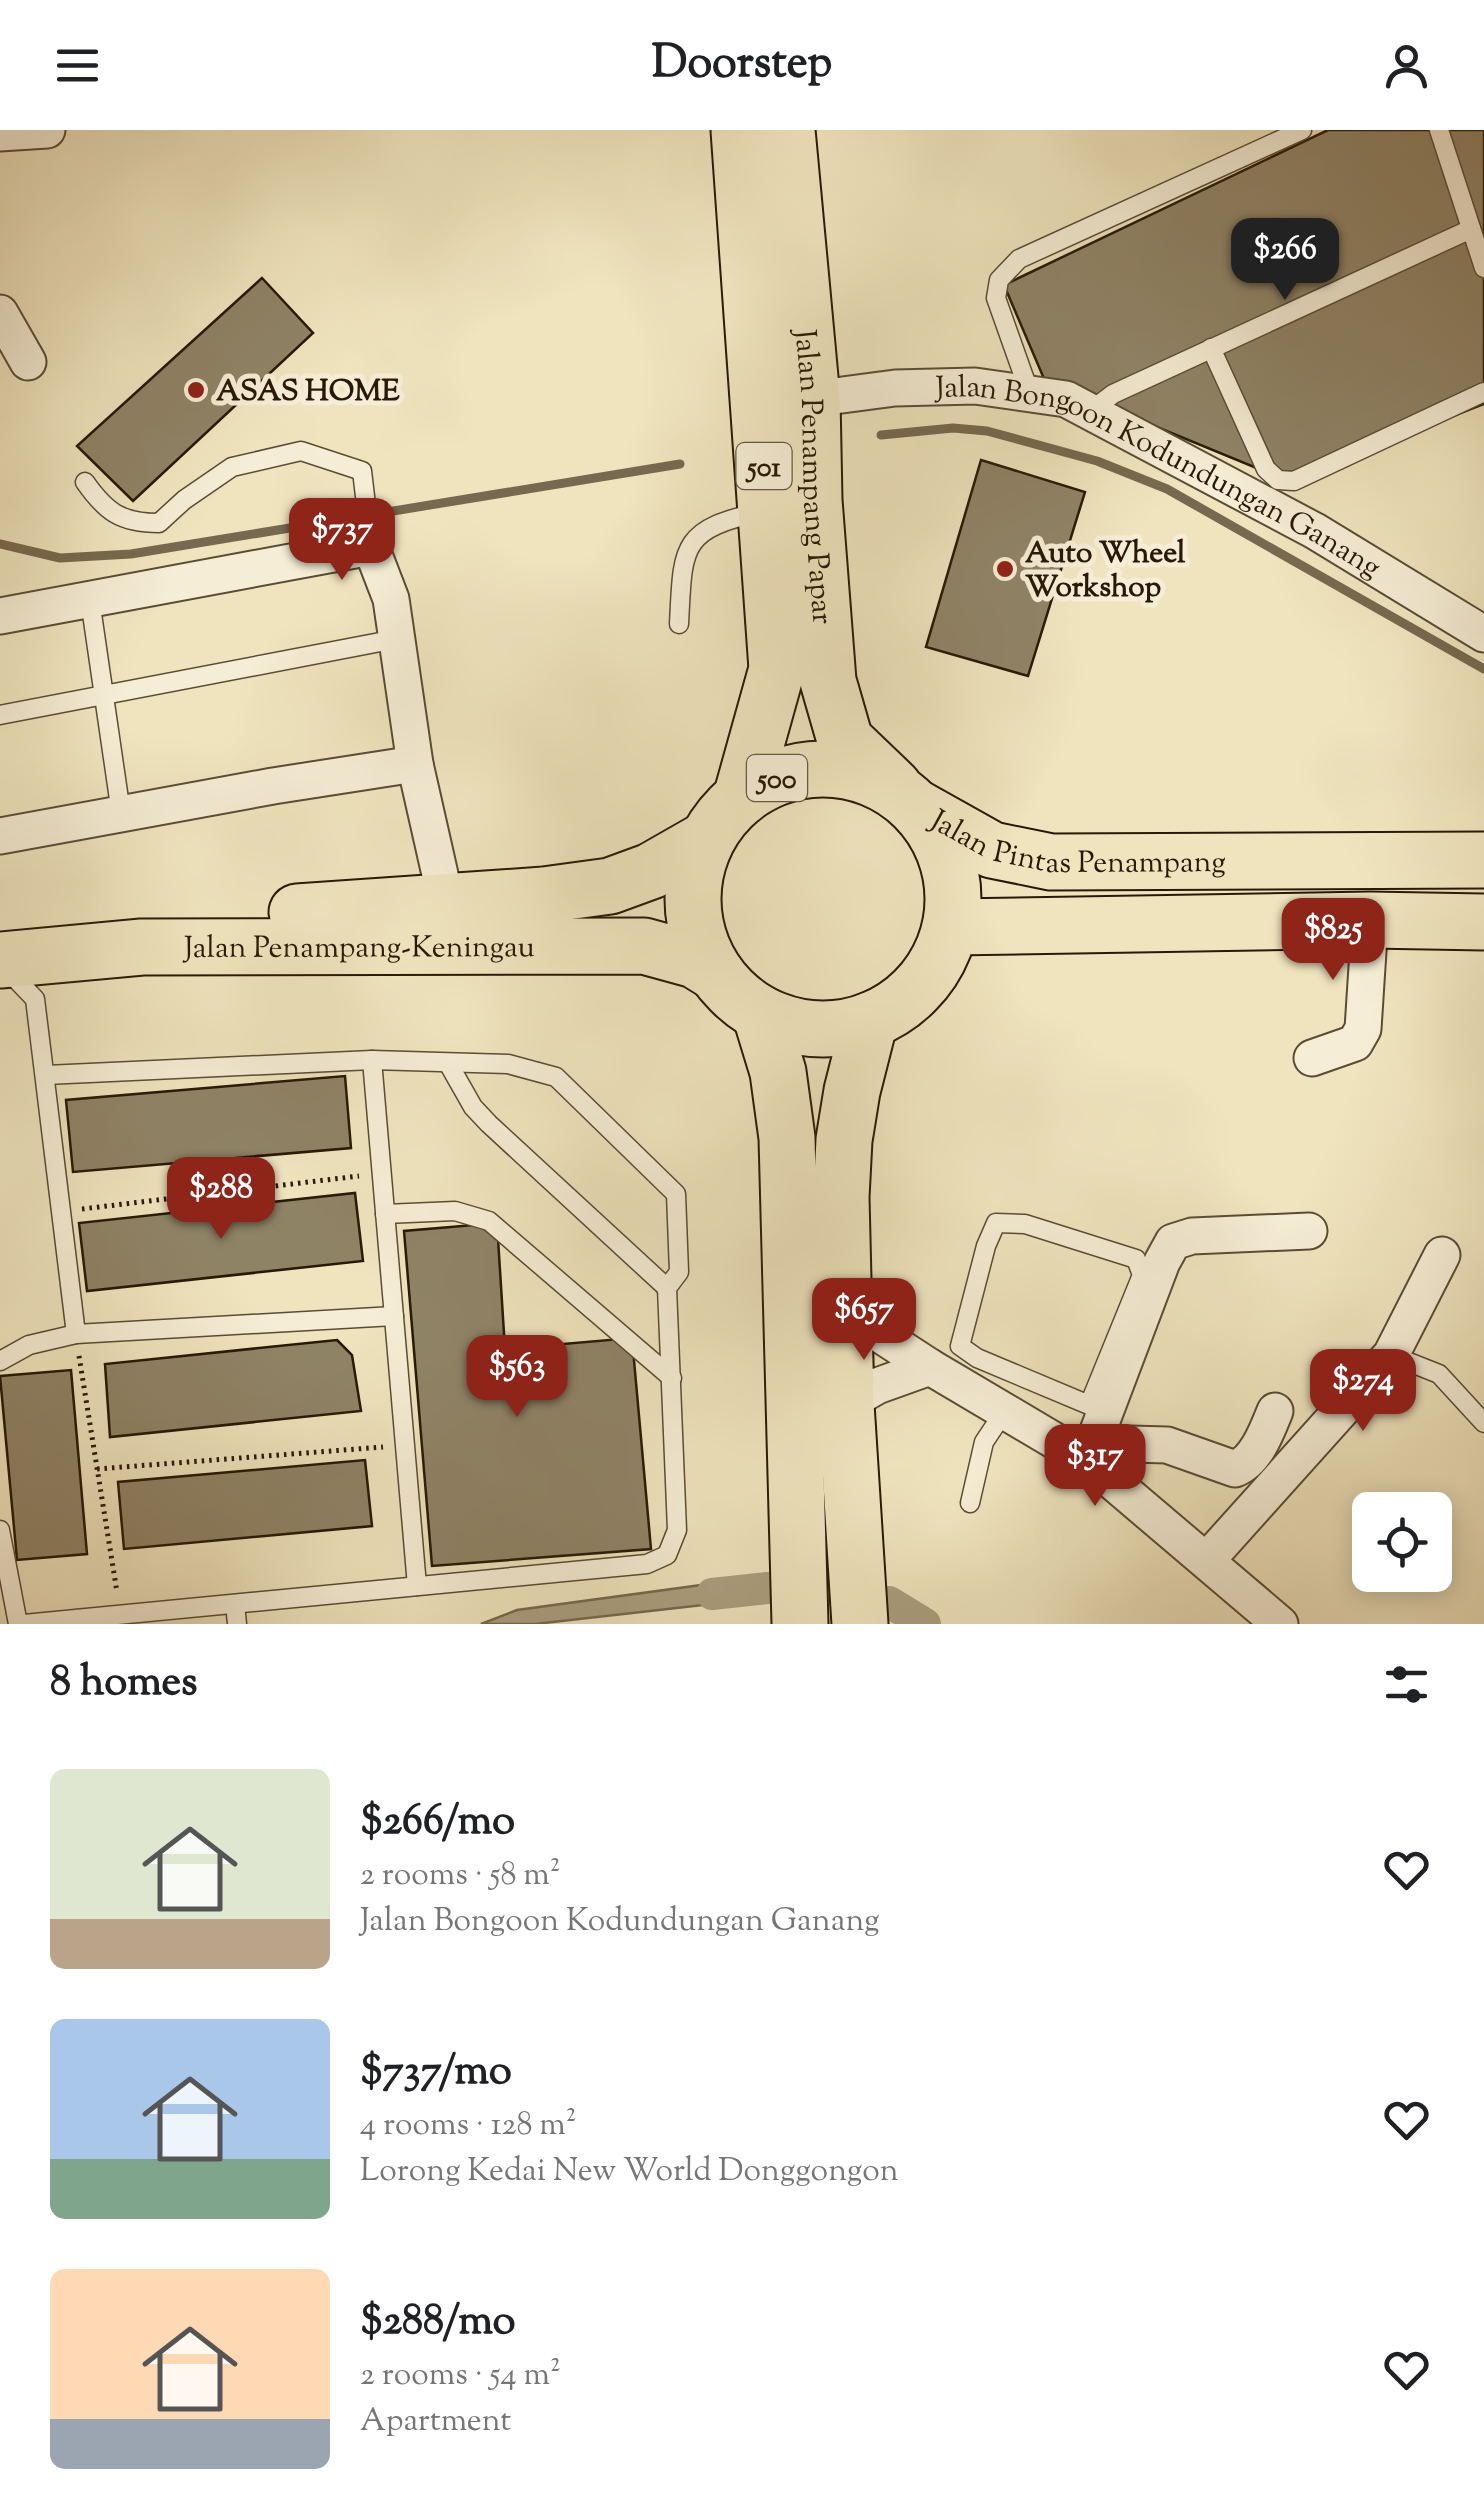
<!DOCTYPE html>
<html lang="en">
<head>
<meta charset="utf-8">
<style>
	:root { --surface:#fff; --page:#f2f2f2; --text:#202124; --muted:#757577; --accent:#8f2418 }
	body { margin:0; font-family:"Sorts Mill Goudy",serif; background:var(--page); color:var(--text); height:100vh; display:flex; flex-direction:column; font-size:38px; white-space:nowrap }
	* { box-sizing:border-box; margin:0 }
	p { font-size:32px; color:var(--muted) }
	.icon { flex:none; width:55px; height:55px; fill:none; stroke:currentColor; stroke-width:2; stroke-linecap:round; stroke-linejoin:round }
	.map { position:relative; height:1494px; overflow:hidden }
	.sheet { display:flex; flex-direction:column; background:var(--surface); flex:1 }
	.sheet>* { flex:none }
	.tools { position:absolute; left:1352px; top:1362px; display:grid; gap:20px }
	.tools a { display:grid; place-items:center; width:100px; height:100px; border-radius:15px; background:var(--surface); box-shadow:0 5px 25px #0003; font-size:50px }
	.price { position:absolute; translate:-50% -85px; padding:0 22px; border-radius:20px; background:var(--accent); color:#fff; font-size:32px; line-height:65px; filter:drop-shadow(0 2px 5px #0008) }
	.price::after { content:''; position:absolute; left:50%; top:60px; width:30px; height:22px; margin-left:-15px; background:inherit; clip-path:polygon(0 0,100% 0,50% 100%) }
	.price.on { background:#222; color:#fff }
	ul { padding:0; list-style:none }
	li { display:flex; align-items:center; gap:30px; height:250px; padding:0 50px }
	li span { display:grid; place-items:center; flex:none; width:280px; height:200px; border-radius:15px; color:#555 }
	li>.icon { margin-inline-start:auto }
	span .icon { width:120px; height:120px; fill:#fffc; stroke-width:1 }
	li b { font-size:42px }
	h2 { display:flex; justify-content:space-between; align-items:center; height:120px; padding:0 50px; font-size:42px }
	header { display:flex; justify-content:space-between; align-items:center; height:130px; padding:0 50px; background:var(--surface); font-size:45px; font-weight:800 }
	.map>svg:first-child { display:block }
</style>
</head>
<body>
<header><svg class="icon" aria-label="menu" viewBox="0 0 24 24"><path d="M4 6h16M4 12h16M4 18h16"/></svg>Doorstep<svg class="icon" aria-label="person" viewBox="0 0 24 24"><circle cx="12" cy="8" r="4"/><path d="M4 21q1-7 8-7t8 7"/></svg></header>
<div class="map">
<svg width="1484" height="1494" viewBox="0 0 1484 1494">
	<rect width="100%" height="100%" fill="#efe4be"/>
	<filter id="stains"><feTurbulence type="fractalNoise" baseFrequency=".002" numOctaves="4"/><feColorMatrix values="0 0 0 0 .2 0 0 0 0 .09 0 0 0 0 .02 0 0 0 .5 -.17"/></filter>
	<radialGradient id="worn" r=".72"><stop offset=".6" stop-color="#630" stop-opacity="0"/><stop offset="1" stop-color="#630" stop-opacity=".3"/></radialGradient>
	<!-- water -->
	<g fill="#ab9f7f" stroke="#77694f" stroke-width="2.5">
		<path d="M753,1448L757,1469L535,1494H481L517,1480Z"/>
		<path d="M897,1465L939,1494H911L897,1484Z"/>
	</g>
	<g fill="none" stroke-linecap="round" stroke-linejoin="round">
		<!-- stream -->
		<g stroke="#77694f" stroke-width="9">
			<path d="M881,305L953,298L987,301L1097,331L1167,359L1484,539"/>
			<path d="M0,414L60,428L131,424L680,334"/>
		</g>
		<!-- canal -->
		<g stroke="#ab9f7f" stroke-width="32">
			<path d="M712,1464L767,1458"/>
			<path d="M889,1472L925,1494"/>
		</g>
	</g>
	<!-- building -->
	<g fill="#8f8366" stroke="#281906" stroke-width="2.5">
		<path d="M1328,0H1484V274L1288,351L1045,251L1004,155Z"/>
		<path d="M262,148L313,203L133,371L77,316Z"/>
		<path d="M981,330L1085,362L1028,546L926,517Z"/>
		<path d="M345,946L351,1018L73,1042L66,970Z"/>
		<path d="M355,1063L363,1131L87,1161L79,1093Z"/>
		<path d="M497,1093L505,1219L632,1208L651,1419L432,1436L404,1101Z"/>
		<path d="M337,1210L352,1225L361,1281L110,1307L105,1234Z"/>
		<path d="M71,1240L87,1424L17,1430L0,1246Z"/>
		<path d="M365,1330L372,1396L124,1419L118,1352Z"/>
	</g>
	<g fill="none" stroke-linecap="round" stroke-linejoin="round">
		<!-- service casing -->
		<g stroke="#5a4c34" stroke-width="21">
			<g id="service">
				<path d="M1439,0L1484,138"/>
				<path d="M1211,218L1266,339L1278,350L1294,351L1484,262"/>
				<path d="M1030,264L996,168L999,150L1019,129L1302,0"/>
				<path d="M1092,280L1113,264L1471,99"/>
				<path d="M85,352C106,382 121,393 159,393L184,370L232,337L301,321L362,341L371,417"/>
				<path d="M90,470L121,683"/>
				<path d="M679,494C683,418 679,399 761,382"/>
				<path d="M0,585L396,509"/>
				<path d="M5,844L13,846L35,869L76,1204"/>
				<path d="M372,930L417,1456"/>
				<path d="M448,933L473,977L489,994L667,1158"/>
				<path d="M385,1084L455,1081L489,1091L672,1248"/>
				<path d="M996,1093L1025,1094L1136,1129L1142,1145L1089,1275L977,1228L960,1216L986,1116Z"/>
				<path d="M1391,1225L1439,1244L1484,1293"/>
				<path d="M0,1231L29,1215L76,1204L394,1186"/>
				<path d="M970,1373L984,1312L1004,1282"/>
				<path d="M0,1400L18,1494"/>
				<path d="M235,1474L237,1494"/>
				<path d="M24,1494L647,1434L667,1425L677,1400L667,1158L679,1142L676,1064L556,947L508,934L372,930L46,945"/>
			</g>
		</g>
		<!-- minor casing -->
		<g stroke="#5a4c34" stroke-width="39">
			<g id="minor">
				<path d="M0,3L47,0"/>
				<path d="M0,183L28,232"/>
				<path id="s1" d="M812,269L895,258L975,256L1066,269L1315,401L1484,504"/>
				<path d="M0,486L371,417L391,469L415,634L446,771"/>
				<path d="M0,706L273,656L415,634"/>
				<path d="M1312,928L1355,913L1363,899L1370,790"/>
				<path d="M843,1174L867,1196L930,1237L1087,1330L1280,1494"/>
				<path d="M846,1274L877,1256L930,1237"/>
				<path d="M1094,1313L1167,1315L1235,1339C1256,1331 1267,1301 1275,1281"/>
				<path d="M1087,1330L1162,1132L1173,1112L1192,1106L1309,1101"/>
				<path d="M1207,1430L1391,1225L1442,1125"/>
			</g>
		</g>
		<!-- primary casing -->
		<g stroke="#281906" stroke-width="59">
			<g id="primary">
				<path d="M739,0L777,539L741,668"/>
				<path id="s2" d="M787,0L812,269L814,370L828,551L845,610L894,657"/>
				<circle cx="823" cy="769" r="130"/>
				<path id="s3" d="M917,678L992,720L1051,732L1484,730"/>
				<path d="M297,782L544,765L610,756L651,741L707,709"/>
				<path d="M952,797L1370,790L1484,792"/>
				<path id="s4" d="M0,830L142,817L644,816L695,830L716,843"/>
				<path d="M760,883L778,942L787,1008L800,1494"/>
				<path d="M860,1494L846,1274L841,1067L844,1010L852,961L870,890"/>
			</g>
		</g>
		<!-- path -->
		<g stroke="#281906" stroke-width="5" stroke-dasharray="2.5 5" stroke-linecap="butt">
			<path d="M82,1079L359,1046"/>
			<path d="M79,1226L117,1462"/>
			<path d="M97,1339L383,1317"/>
		</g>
		<!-- service -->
		<use href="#service" stroke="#f5edd5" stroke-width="18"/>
		<!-- minor -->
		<use href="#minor" stroke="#f5edd5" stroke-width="35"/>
		<!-- primary -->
		<use href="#primary" stroke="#efe4be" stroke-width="55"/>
	</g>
	<!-- markers -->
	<g fill="#8f2418" stroke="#f5edd5" stroke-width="4">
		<circle cx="196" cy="260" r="10"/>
		<circle cx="1005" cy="439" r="10"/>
	</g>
	<g text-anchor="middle" stroke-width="10" stroke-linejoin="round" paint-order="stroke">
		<!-- shield labels -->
		<g fill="#f5edd5" stroke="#665944" stroke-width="2.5">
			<rect x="736.5" y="313" width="55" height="46" rx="8"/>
			<rect x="747" y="625" width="60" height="46" rx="8"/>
		</g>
		<g font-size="28" font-weight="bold" fill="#281906">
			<text x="764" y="346">501</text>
			<text x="777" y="658">500</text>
		</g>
		<!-- poi labels -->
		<g font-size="30" font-weight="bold" fill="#281906" stroke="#f5edd5" text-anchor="start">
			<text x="216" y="270">ASAS HOME</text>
			<text x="1025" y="432">Auto Wheel<tspan x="1025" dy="34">Workshop</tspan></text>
		</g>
		<!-- street labels -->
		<g font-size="30" fill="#281906" stroke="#f5edd5">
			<text dy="10" stroke="none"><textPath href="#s2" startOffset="348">Jalan Penampang Papar</textPath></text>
			<text dy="10" stroke="none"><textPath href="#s1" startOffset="368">Jalan Bongoon Kodundungan Ganang</textPath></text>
			<text dy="10" stroke="none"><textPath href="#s3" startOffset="170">Jalan Pintas Penampang</textPath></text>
			<text dy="10" stroke="none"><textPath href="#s4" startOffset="360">Jalan Penampang-Keningau</textPath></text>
		</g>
	</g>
	<rect width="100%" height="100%" filter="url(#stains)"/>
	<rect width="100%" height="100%" fill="url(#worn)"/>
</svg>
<div class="tools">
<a><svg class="icon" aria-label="locate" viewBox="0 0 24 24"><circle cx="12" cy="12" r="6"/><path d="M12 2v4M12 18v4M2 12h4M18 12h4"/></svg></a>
</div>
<b class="price on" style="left:1285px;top:173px">$266</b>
<b class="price" style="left:342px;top:453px">$737</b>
<b class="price" style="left:1333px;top:853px">$825</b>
<b class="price" style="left:221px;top:1112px">$288</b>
<b class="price" style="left:864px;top:1233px">$657</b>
<b class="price" style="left:517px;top:1290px">$563</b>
<b class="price" style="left:1363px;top:1304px">$274</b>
<b class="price" style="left:1095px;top:1379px">$317</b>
</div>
<section class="sheet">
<h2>8 homes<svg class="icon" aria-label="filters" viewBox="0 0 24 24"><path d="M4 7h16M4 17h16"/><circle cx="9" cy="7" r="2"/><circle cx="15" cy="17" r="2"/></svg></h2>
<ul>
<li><span style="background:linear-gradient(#dfe7d0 75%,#b9a48a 0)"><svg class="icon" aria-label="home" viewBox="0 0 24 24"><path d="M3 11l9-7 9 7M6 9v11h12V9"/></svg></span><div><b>$266/mo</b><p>2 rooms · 58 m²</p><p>Jalan Bongoon Kodundungan Ganang</p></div><svg class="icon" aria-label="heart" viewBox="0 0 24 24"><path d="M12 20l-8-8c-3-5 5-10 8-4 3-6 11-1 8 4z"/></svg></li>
<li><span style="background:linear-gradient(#a9c7e8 70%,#7fa58c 0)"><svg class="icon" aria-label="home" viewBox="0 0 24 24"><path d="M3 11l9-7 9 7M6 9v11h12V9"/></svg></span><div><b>$737/mo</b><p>4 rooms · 128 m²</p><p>Lorong Kedai New World Donggongon</p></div><svg class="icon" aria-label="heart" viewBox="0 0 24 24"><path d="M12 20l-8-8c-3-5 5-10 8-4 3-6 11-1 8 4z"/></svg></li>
<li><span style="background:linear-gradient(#ffd9b3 75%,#9aa5b1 0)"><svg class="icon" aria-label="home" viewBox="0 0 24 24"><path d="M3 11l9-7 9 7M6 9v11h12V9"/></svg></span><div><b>$288/mo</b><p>2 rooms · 54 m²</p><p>Apartment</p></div><svg class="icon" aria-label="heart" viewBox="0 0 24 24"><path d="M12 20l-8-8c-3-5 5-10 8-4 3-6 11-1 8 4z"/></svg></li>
</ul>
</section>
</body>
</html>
